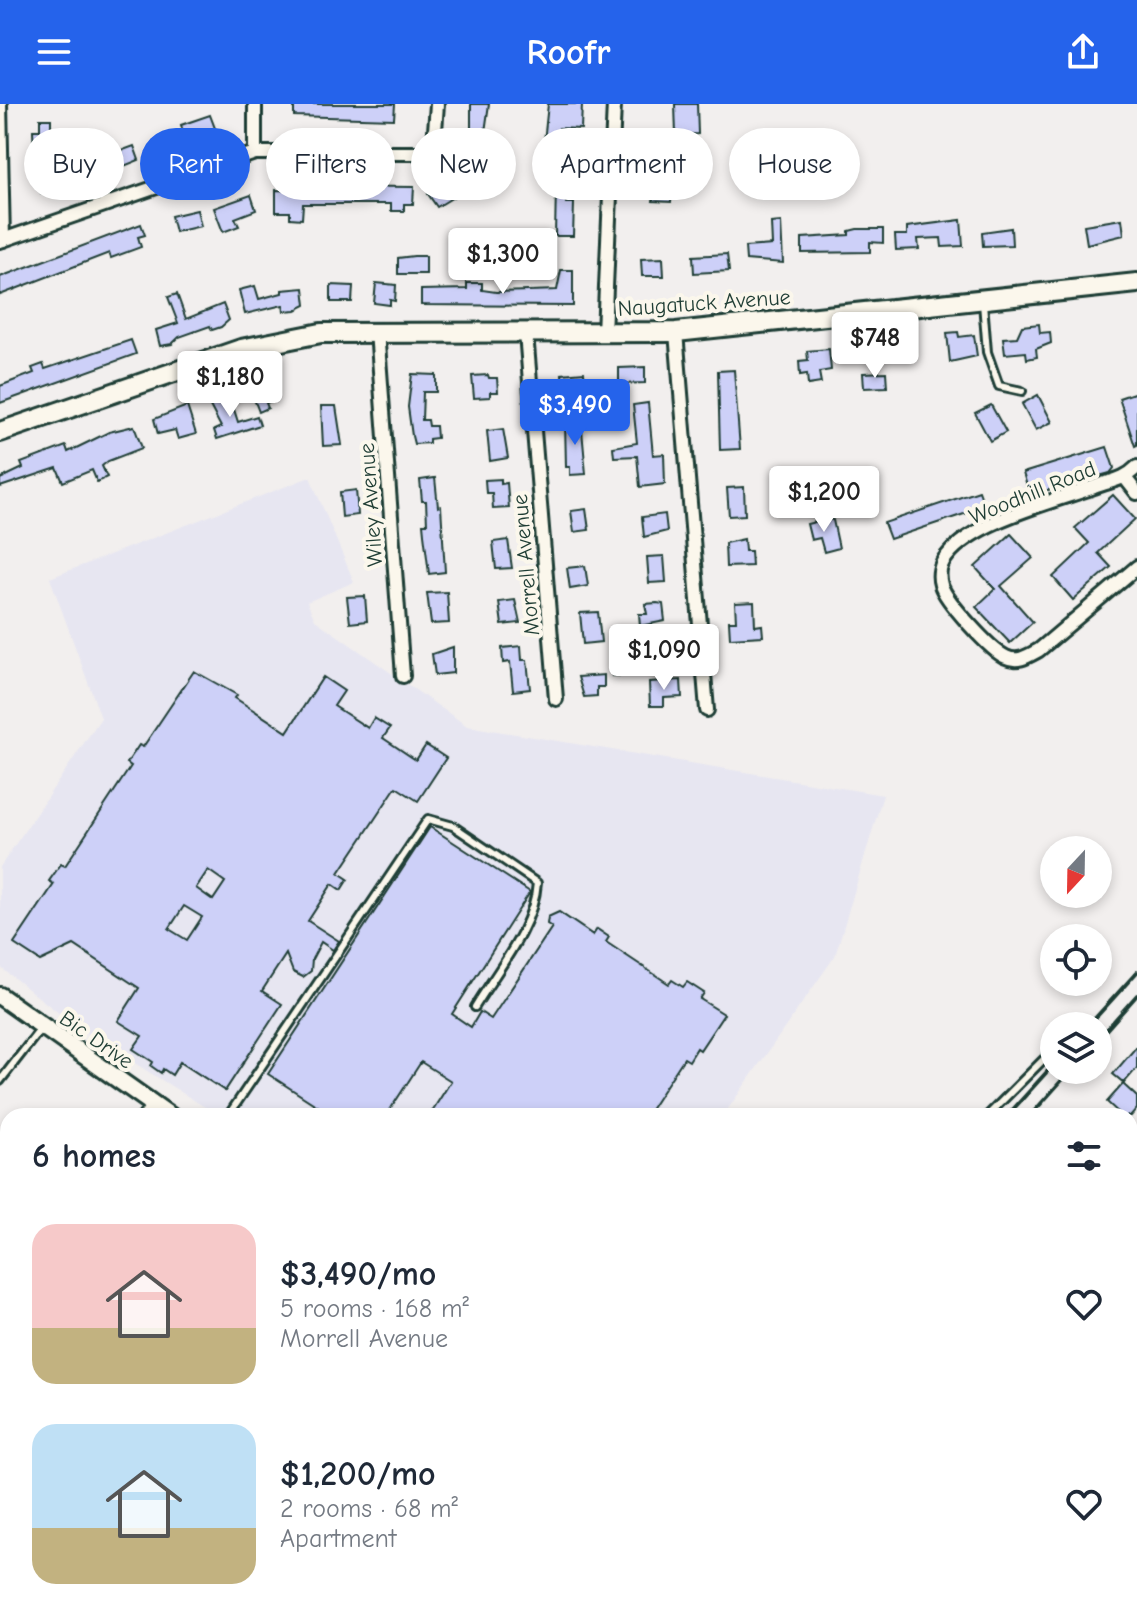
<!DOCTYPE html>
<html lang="en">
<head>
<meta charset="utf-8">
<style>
	:root { --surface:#fff; --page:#f2f2f3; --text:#1f2937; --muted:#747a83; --accent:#2563eb }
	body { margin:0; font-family:"Comic Neue",sans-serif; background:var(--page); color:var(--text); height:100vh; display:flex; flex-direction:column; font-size:30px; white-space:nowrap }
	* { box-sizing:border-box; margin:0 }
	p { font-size:26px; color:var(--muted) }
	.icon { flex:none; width:44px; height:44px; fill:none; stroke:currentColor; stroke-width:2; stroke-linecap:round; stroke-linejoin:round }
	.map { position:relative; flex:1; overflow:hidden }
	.details { position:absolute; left:0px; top:1004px; width:1138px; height:512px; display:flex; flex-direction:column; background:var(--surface); border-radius:24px 24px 0 0; box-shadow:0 4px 12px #0003 }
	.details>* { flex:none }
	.guide { position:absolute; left:24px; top:24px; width:1090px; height:72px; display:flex; gap:16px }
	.needle { width:52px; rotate:202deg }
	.fabs { position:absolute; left:1040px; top:732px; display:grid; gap:16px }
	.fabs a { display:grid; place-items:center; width:72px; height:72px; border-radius:50%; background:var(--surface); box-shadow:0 4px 12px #0003; font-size:40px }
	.price { position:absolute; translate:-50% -68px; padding:0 18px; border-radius:8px; background:#fff; color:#222; font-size:26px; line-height:52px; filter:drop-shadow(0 2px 4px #0008) }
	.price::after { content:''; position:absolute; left:50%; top:48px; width:24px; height:18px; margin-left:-12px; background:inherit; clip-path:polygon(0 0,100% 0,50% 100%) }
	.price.selected { background:var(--accent); color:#fff }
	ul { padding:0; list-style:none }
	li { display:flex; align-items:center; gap:24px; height:200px; padding:0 32px }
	li span { display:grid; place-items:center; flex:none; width:224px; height:160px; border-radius:24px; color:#555 }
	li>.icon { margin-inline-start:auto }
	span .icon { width:96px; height:96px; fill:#fffc; stroke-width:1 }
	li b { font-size:34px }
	h2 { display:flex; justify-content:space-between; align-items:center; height:96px; padding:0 32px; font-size:34px }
	.chip { padding:0 28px; border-radius:36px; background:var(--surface); box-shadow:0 4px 12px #0003; font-size:28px; line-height:72px }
	.chip.selected { background:var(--accent); color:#fff }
	header { display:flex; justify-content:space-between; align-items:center; height:104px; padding:0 32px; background:var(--accent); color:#fff; font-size:36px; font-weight:700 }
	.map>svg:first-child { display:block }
</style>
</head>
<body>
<header><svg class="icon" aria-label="menu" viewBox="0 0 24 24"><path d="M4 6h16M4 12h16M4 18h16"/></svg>Roofr<svg class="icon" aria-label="share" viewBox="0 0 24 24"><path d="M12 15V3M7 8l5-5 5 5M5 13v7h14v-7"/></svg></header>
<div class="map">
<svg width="1137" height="1516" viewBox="0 0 1137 1516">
	<rect width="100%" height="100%" fill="#f2efee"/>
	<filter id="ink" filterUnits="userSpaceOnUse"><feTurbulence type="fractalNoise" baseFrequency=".0125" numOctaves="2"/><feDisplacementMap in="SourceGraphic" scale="16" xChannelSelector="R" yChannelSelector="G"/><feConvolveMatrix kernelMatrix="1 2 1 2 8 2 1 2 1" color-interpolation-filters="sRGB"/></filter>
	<g filter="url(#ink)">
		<!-- built -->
		<g fill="#e7e6f1">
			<path d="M310,373L354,478L307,498L315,516L467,622L883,691L835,852L723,1012H219L74,921L0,863V763L101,614L50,474Z"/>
			<path d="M8,1221V1355L0,1348V1232Z"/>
			<path d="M0,1417L8,1423V1508H88L109,1516H0Z"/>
			<path d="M246,1508H350L343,1516H254Z"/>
		</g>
		<!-- water -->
		<path fill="#84d4e1" stroke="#5c989c" stroke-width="2" d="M1130,1171L1137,1172V1516H910L913,1508H1130Z"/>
		<!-- building -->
		<g fill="#cdd0f8" stroke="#1f3d34" stroke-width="2" fill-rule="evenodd">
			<path d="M294,0H395L394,15L294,12Z"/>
			<path d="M471,0H489L484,35L471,34Z"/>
			<path d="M548,0H582L581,25L559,24V37L544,38Z"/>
			<path d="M675,0H697L698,30L676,31Z"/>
			<path d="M210,11L216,27L186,37L181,21Z"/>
			<path d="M40,15H51V35H57L58,49L34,50L33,26H40Z"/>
			<path d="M134,42L139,56L104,70L99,58L106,56L104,53Z"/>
			<path d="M560,45L579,46L577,74L568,73L566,99H574L573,132H555L556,83L550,82L551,63L559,64Z"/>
			<path d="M659,57L674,59L671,98L653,97Z"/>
			<path d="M468,63L478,78L437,103L428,90Z"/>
			<path d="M68,64L73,78L41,89L36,75Z"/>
			<path d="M320,82L414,83L413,100H404V107H391V100H303L302,115L290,114V108H276V86L320,87Z"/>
			<path d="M251,91L256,106L235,114L239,122L223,128L214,104Z"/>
			<path d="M197,106L201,122L175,128L171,112Z"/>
			<path d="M1122,115L1124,131L1087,140L1084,121Z"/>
			<path d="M961,116L963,142L942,143L941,134L918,135L919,145L896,146L895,131H907V123Z"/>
			<path d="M781,118L783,159L746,156L745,143L772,141L771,119Z"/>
			<path d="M141,120L145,131L138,133L141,143L111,154L109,149L0,191V173Z"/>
			<path d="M1011,124L1012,141L983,142L982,128Z"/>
			<path d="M857,125H883V139L870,138V148L802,149V134L849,131V127Z"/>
			<path d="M727,150L729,167L694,169L693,152Z"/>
			<path d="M414,152H426V170H398V154Z"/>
			<path d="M663,154L664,172H642L641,155Z"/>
			<path d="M561,166H573V202L421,201V186L467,185V179H482V186L496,188L557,186Z"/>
			<path d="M376,179L396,181L395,197L390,196V201L374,199Z"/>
			<path d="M331,181L353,182L352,198H331Z"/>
			<path d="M255,182L259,195L282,189V186L304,184L306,201L296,206L284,207L283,201L245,210L239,186Z"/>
			<path d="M177,190L186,215L223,200L229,216L221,223L212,226L210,222L179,233L172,240L160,242L156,226L178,219L168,193Z"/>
			<path d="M1039,220L1040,229L1050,228L1051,239L1036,245L1037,253L1027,255L1026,248L1005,250L1003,234L1017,233L1022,222Z"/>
			<path d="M958,228L959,233L974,231L977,252L950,258L947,229Z"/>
			<path d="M131,236L136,250L0,299V282L34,269L32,264L43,260L45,265Z"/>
			<path d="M829,245L831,266L819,268L821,279L808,281L807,270L800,271L799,257L808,256L807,247Z"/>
			<path d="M645,263V279L619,280V264Z"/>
			<path d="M734,266L740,345L720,346L718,267Z"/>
			<path d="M584,268L586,285L573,286L574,291L564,292L562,270Z"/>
			<path d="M886,268L887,283L864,284L863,269Z"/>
			<path d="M412,270L436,271V288H423L422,316H428L429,322H436L437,334L429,335V339L414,340L412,332L408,303Z"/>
			<path d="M488,271L489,274H497L498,288H490V293L474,294L472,272Z"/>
			<path d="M259,280H271L276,295L266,299L268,304L259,308L251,287Z"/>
			<path d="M1137,288V341L1135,342L1119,294Z"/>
			<path d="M1038,291L1052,318L1036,326L1022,300Z"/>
			<path d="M230,293L238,318L257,312L260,321L217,335L214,326L221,323L209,300Z"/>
			<path d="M648,299L653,351L664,350L665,380L640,383L637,352L614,353L613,343L637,339L633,301Z"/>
			<path d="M991,301L1006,328L990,337L975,309Z"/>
			<path d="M187,302L196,330L178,335L175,326L158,330L154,315Z"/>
			<path d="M321,302H336L342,341L323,342Z"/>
			<path d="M581,315L586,370L570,371V363H566L565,316Z"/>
			<path d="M134,322L142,344L108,357L102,362L107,373L97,378L92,366L63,378L57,364L0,383V375L23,364L21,359L66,342L68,348L109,328Z"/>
			<path d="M503,325L508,354L490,357L487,327Z"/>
			<path d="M1107,343L1114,364L1110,369L1030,391L1023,369Z"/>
			<path d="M435,374L438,403L441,402L445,468L429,470L424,430L423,420H427L426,397H422L420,376Z"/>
			<path d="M501,375V380L507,379L509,404L493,405L492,389H486L485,376Z"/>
			<path d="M744,383L745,411L729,412L727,384Z"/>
			<path d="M356,386L358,411L342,413L340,388Z"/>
			<path d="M979,387L984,401L976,406L890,435L884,419Z"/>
			<path d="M1113,391L1135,415L1098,449L1111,463L1073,496L1053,473L1089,439L1075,424Z"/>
			<path d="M586,405L589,426L574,428L571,407Z"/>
			<path d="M665,410L667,427L644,433L642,413Z"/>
			<path d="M827,415L833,416L839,444L824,448L820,434L811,436L807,420Z"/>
			<path d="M1011,430L1033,454L1001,482L1033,518L1010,539L976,503L995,485L975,463Z"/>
			<path d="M744,435L745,447H751L752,462L726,463L725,439Z"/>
			<path d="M508,436L512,464L496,465L493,438Z"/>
			<path d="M664,452L666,478L649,479L647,453Z"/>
			<path d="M585,462L588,482L570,485L567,464Z"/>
			<path d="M447,488L449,519L431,520L427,489Z"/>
			<path d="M365,492L367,517L350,519L347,493Z"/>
			<path d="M515,496L520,519L502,521L499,498Z"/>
			<path d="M754,498L755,522L762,521L763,532L730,534L729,517H736L735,499Z"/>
			<path d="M657,499L663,500L665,517L640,522L639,510H647L645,500Z"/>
			<path d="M598,508L601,538L583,540L580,509Z"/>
			<path d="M521,542L522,556H527L530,585L513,587L510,558L503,559L502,544Z"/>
			<path d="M453,543V569L435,571L432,550Z"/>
			<path d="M648,551L649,570L612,572L611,555Z"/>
			<path d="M194,567L237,591L235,594L287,628L323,573L344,587L334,602L368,624L374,614L390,624L383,634L416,656L426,641L446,654L418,697L396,683L339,769L348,775L341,786L332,780L308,817L339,837L333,846L321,838L312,855L311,867L303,873L293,868L286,850L262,887L282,900L225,987L180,958L172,971L163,965L161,969L151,962L153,958L133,945L142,932L118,917L139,884L74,841L40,857L14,840L54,780L49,777L61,760L65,762L131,662L127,659L139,641L143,643ZM208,766L225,778L213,796L196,784ZM184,802L202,813L187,836L169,825Z"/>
			<path d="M604,571V583H597V592L584,593L578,573Z"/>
			<path d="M681,576L682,593L664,594V602H650L649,578Z"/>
			<path d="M430,723L530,788L452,910L471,923L480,908L491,915L552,823L547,820L548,813L559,808L593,831L597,825L609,833L606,838L669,880L672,876L683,883L687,878L704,889L700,895L724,910L700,946L697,944L689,957L684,954L646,1012H429L451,977L421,958L386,1012H333L268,970Z"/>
			<path d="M1137,942V964L1124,979L1113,970Z"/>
			<path d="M1123,980L1137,993V1005L1131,1012H1122L1107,998Z"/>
		</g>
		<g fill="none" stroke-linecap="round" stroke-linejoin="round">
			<!-- service casing -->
			<g stroke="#1f3d34" stroke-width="12">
				<g id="service">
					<path d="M983,199L987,248L999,282L1022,287"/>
					<path d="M0,977L42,923"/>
					<path d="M228,1012L428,715L453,722L537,779C534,823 498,865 475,903"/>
					<path d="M987,1012L1054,945"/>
					<path d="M0,1062L8,1070"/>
					<path d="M0,1407L8,1413"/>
					<path d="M81,1516L85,1508"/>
					<path d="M843,1516L846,1508"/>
				</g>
			</g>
			<!-- minor casing -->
			<g stroke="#1f3d34" stroke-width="18">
				<g id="minor">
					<path d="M0,0L3,136"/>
					<path d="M255,49V0"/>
					<path d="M0,137L255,49H423L434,40L437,0"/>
					<path d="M377,227L403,572"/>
					<path d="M676,228L707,606"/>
					<path d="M526,229L556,595"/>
					<path d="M604,229L614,0"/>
					<path d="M1137,363C1123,377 1112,376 1094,383C1052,398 974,417 947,452C940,460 938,471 941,481C945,496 991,547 1006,553C1018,559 1028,552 1039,546L1137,463"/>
					<path d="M1126,375L1137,389"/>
					<path d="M145,1012L153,1001"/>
					<path d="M1130,1038L1137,1036"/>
					<path d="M0,1202L8,1192"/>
					<path d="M737,1508L743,1516"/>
				</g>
			</g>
			<!-- tertiary casing -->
			<g stroke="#1f3d34" stroke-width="22">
				<g id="tertiary">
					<path d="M0,892L170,1012"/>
					<path d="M709,1516L713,1508"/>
				</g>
			</g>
			<!-- secondary casing -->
			<g stroke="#1f3d34" stroke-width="24">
				<path id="secondary" d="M0,328L241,245L321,229L676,228L1137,179"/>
			</g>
			<!-- service -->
			<use href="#service" stroke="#fbf7ec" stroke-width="6"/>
			<!-- minor -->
			<use href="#minor" stroke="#fbf7ec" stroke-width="12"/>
			<!-- tertiary -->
			<use href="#tertiary" stroke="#fbf7ec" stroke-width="16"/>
			<!-- secondary -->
			<use href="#secondary" stroke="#fbf7ec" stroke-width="18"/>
			<!-- rail -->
			<g stroke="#1f3d34" stroke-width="4">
				<path d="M1088,922L1137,868"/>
				<path d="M1098,935L1137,891"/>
				<path d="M1007,1012L1054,960"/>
				<path d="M1030,1012L1071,966"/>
				<path d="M567,1516L574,1508"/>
			</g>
		</g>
	</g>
	<g text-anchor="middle" stroke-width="8" stroke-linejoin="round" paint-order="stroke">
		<!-- street labels -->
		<g font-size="22" fill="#1f3d34" stroke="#fbf7ec">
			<text transform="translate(704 198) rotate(-4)" y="8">Naugatuck Avenue</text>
			<text transform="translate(1032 388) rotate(-22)" y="8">Woodhill Road</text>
			<text transform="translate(370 401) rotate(-94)" y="8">Wiley Avenue</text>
			<text transform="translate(525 461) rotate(-95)" y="8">Morrell Avenue</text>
			<text transform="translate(97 935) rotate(35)" y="8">Bic Drive</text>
		</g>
	</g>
</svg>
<div class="fabs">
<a><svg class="needle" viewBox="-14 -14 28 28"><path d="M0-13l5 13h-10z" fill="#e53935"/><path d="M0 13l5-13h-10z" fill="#747a83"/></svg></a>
<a><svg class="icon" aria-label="locate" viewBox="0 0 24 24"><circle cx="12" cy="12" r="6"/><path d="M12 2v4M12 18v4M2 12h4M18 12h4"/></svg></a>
<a><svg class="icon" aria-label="layers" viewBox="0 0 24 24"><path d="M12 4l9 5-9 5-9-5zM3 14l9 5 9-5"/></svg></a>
</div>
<b class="price" style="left:503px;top:192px">$1,300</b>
<b class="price" style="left:875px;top:276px">$748</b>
<b class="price" style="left:230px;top:315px">$1,180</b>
<b class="price selected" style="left:575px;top:343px">$3,490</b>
<b class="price" style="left:824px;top:430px">$1,200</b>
<b class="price" style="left:664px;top:588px">$1,090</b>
<div class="guide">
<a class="chip">Buy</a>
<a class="chip selected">Rent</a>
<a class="chip">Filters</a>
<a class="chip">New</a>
<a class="chip">Apartment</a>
<a class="chip">House</a>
</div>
<section class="details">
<h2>6 homes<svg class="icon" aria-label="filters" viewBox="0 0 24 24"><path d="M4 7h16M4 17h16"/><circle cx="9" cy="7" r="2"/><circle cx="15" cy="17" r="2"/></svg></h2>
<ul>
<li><span style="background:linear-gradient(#f6c9c9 65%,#c2b280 0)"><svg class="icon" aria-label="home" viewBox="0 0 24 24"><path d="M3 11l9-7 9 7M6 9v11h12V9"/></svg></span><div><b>$3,490/mo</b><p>5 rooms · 168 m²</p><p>Morrell Avenue</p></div><svg class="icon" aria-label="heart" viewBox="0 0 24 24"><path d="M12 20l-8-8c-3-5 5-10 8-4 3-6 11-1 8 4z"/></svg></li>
<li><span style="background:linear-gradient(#bfe0f5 65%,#c2b280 0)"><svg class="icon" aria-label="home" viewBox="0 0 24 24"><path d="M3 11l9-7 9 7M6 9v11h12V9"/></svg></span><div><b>$1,200/mo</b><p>2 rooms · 68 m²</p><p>Apartment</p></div><svg class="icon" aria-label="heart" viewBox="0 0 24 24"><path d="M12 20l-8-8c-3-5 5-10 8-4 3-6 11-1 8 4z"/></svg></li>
</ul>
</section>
</div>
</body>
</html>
